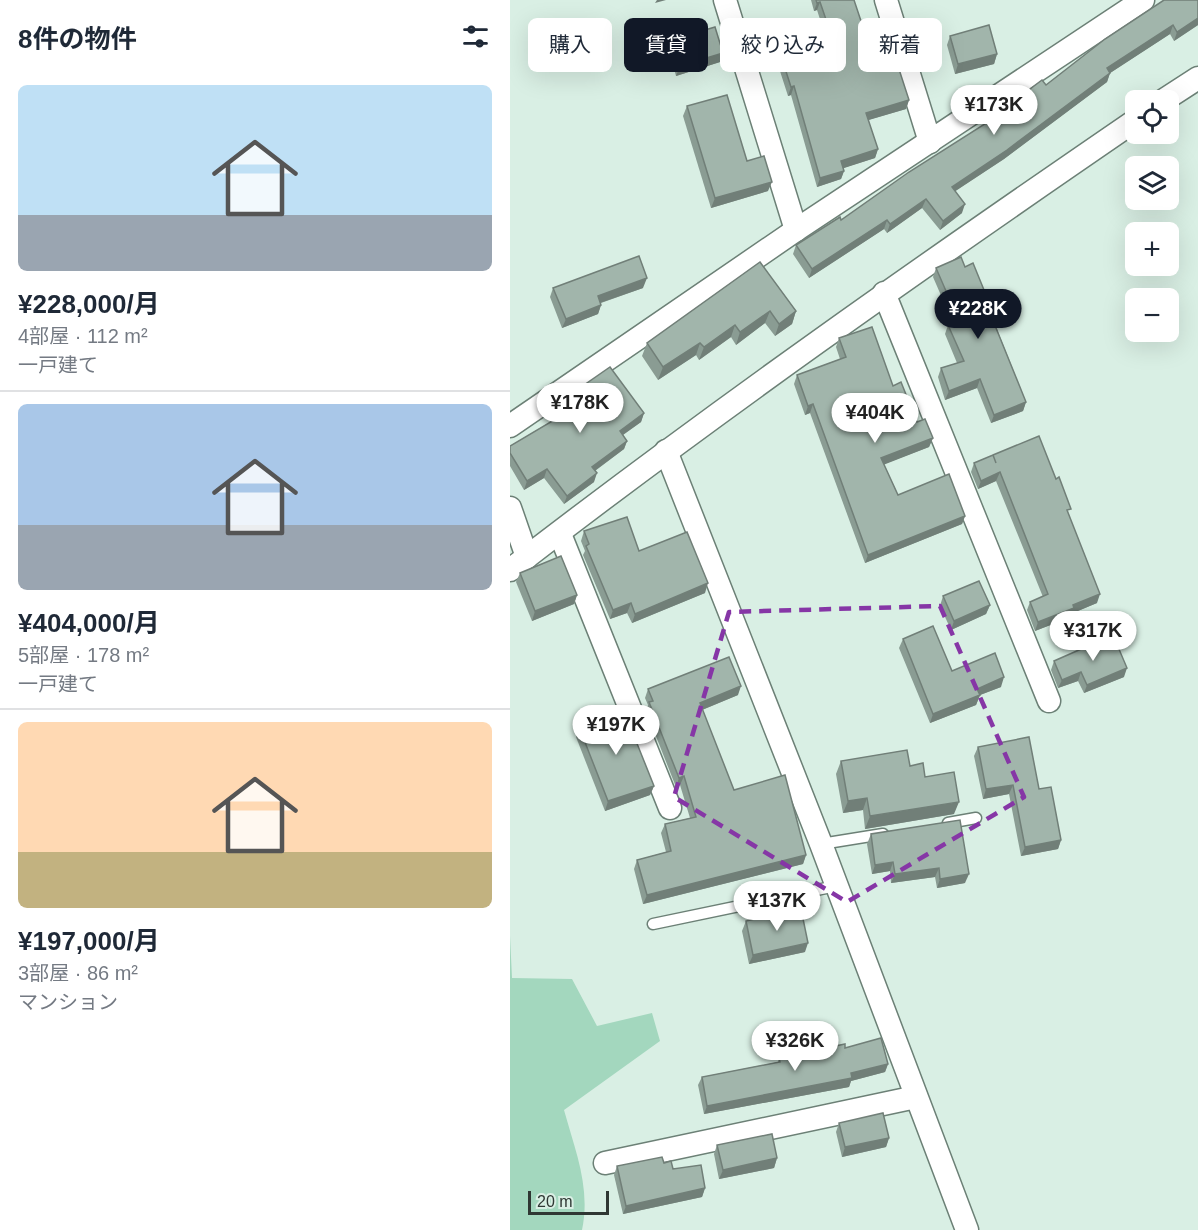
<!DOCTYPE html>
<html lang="ja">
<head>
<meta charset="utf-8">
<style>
	:root { --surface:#fff; --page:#f6f6f7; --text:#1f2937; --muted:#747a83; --line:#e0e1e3; --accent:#111827 }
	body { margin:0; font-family:Arial,"Noto Sans JP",sans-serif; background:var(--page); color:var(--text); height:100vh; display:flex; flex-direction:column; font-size:22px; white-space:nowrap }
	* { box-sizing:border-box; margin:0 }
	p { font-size:20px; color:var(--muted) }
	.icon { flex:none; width:33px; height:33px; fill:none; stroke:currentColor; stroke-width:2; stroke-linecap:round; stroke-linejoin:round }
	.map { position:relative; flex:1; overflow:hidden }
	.panel { display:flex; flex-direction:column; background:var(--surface); width:510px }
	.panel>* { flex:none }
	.banner { position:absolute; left:18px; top:18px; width:570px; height:54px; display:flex; gap:12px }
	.fabs { position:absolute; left:615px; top:90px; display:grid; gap:12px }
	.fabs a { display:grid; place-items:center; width:54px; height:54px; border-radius:9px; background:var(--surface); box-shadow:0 6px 24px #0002; font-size:30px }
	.scale { position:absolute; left:18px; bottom:15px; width:81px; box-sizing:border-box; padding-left:6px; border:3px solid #2f3733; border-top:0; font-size:16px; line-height:21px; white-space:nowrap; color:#2f3733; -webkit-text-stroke:4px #d9efe4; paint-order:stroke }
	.price { position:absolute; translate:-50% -51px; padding:0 14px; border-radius:21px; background:#fff; color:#222; font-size:20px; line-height:39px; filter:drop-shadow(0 2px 3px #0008) }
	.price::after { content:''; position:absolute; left:50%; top:36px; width:18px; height:14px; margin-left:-9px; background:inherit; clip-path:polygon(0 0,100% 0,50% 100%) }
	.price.selected { background:var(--accent); color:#fff }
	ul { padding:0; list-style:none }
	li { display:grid; align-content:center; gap:12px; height:318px; padding:0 18px }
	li+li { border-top:2px solid var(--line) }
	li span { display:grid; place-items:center; height:186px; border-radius:9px; color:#555 }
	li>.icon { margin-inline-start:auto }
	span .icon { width:108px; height:108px; fill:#fffc; stroke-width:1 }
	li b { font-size:26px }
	h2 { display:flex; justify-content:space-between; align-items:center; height:72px; padding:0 18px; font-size:26px }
	.pill { padding:0 21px; border-radius:9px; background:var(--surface); box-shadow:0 6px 24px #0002; font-size:21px; line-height:54px }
	.pill.selected { background:var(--accent); color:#fff }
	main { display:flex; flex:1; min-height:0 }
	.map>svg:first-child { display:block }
</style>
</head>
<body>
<main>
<section class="panel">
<h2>8件の物件<svg class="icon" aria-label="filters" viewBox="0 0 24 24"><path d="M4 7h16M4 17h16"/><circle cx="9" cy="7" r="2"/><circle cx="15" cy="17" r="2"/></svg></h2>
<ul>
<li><span style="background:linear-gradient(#bfe0f5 70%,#9aa5b1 0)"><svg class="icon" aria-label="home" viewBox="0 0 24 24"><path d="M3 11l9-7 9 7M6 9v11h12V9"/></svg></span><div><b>¥228,000/月</b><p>4部屋 · 112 m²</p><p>一戸建て</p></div></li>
<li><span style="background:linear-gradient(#a9c7e8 65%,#9aa5b1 0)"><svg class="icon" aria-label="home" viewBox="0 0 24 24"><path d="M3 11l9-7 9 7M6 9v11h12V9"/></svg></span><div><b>¥404,000/月</b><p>5部屋 · 178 m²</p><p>一戸建て</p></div></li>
<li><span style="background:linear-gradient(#ffd9b3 70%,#c2b280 0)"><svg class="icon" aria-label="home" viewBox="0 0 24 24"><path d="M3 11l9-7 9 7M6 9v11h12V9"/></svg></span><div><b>¥197,000/月</b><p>3部屋 · 86 m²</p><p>マンション</p></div></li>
</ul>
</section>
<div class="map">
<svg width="688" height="1230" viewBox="0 0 688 1230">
	<rect width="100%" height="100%" fill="#d9efe4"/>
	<!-- green -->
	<path fill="#a3d7be" d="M0,936L2,978L62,979L87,1026L142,1013L150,1041L54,1110C65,1150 81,1188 72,1230H0Z"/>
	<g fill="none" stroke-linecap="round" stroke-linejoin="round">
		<!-- lane casing -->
		<g stroke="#6c8076" stroke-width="13">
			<g id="lane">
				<path d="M438,823L466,818"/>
				<path d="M311,844L373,834"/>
				<path d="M143,924L326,886"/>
			</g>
		</g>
		<!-- street casing -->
		<g stroke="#6c8076" stroke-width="25">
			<g id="street">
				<path d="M215,0L286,230"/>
				<path d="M376,0L420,142"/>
				<path d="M654,100L688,78"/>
				<path d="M374,293L539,701"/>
				<path d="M0,426L286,230L633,0"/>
				<path d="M156,451L311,844L457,1230"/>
				<path d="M0,508L17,557"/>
				<path d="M50,534L160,808"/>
				<path d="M0,570C203,413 413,266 626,120"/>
				<path d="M95,1163L406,1097"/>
			</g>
		</g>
		<!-- lane -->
		<use href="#lane" stroke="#fff" stroke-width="10"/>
		<!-- street -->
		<use href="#street" stroke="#fff" stroke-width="22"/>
	</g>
	<!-- wall -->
	<g fill="#8a9c93">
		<path d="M301,0H344L366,66L399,100L396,109L358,120L368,149L365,158L333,168L334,171L331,179L307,187L281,95L278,96L269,68L272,59L318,44L307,10L304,11Z"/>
		<path d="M688,0V25L664,41L660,34L600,73L597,82L494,159L445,191L452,213L430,230L412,208L377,233L374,229L299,278L283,254L286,245L331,220L486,117L488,113Z"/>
		<path d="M440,36L487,54L484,64L445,74L437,45Z"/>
		<path d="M162,40L210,62L166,76L159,49Z"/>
		<path d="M177,106L237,161L258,191L201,208L173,116Z"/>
		<path d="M250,262L286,311L282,324L265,336L255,323L226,345L221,337L189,360L186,355L148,380L132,356L137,343Z"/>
		<path d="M455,267L473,294L516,402L513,411L481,423L467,388L435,400L428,377L431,368L447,363L435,334L438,325L443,323L423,277L426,268Z"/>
		<path d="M43,288H133L91,303V305L88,314L52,328L40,297Z"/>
		<path d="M329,338L383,386L407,422L423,438L419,447L374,464L388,495L455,516L452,524L355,563L300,413L295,415L284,384L287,375L330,359L326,347Z"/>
		<path d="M54,399L134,413L131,422L113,435L117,441L114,449L85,471L84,482L54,504L34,478L14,490L0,466V446L55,413L51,407Z"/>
		<path d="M483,455L559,515L587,603L563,613L561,617L525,631L517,610L520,602L533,597L486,481L468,489L461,472L464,463Z"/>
		<path d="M74,531L129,551L195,593L122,623L117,613L100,619L73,555L75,551L71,541Z"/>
		<path d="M10,573L67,595L64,604L22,621L6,582Z"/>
		<path d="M433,596L480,605L476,614L441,630L430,606Z"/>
		<path d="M393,639L442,671L491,687L470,695L466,705L420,723L389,648Z"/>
		<path d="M544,661L614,677L574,693L568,681L548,688L541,670Z"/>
		<path d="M138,689L228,695L192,710L224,790L296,855L293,864L133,904L124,869L127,860L156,852L151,833L155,824L180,818L170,785L166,787L136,711L138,705L135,698Z"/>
		<path d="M69,727L144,786L140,795L95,811L66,737Z"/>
		<path d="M468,747L529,789L551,840L548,849L511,856L499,794L473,799L464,756Z"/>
		<path d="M331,761L400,766L415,777L444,814L355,829L353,810L333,813L326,774Z"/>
		<path d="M450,820L455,883L427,888L425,877L381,883L380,871L362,874L357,844L361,834Z"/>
		<path d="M236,921L295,952L239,964L232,931Z"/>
		<path d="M335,1048L378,1064L375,1072L341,1081L339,1087L194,1114L188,1085L192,1077L268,1062L269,1058Z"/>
		<path d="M329,1123L379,1138L376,1147L332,1157L326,1132Z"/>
		<path d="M207,1145L267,1158L264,1168L209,1179L204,1154Z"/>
		<path d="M154,1163L195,1188L192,1197L113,1214L104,1175L107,1166Z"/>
	</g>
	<!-- shaded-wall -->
	<g fill="#717f78">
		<path d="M147,0H156L145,3Z"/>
		<path d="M310,2L307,10L304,11L307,3Z"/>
		<path d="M688,18V25L664,41L667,32Z"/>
		<path d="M663,25L660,34L594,77L597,68Z"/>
		<path d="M213,53L210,62L166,76L170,66Z"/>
		<path d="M487,54L484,64L445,74L448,64Z"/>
		<path d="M600,73L597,82L494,159L438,196L442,187Z"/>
		<path d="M284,86L281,95L278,96L281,87Z"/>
		<path d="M399,100L396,109L352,122L356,113Z"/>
		<path d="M368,149L365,158L328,170L331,161Z"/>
		<path d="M334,171L331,179L307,187L310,178Z"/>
		<path d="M262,182L258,191L201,208L205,198Z"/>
		<path d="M416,199L412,208L377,233L380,224Z"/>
		<path d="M455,204L452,213L430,230L433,221Z"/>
		<path d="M377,220L374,229L299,278L302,269Z"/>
		<path d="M137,278L133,288L84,305L88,296Z"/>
		<path d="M91,305L88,314L52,328L56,319Z"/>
		<path d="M260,311L255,323L226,345L230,332Z"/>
		<path d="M286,311L282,324L265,336L269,324Z"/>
		<path d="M225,325L221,337L189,360L194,347Z"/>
		<path d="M190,343L186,355L148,380L153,367Z"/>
		<path d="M470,379L467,388L435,400L439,391Z"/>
		<path d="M516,402L513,411L481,423L484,415Z"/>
		<path d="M303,404L300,413L295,415L298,406Z"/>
		<path d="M134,413L131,422L107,439L110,431Z"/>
		<path d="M423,438L419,447L368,467L371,458Z"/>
		<path d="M117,441L114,449L79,475L82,467Z"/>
		<path d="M37,469L34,478L14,490L17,481Z"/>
		<path d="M490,472L486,481L468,489L471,481Z"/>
		<path d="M87,473L84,482L54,504L57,496Z"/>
		<path d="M455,516L452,524L355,563L358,555Z"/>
		<path d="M198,583L195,593L122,623L125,614Z"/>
		<path d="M590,594L587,603L563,613L561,617L525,631L528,622L563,605Z"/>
		<path d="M67,595L64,604L22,621L25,611Z"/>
		<path d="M121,603L117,613L100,619L103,610Z"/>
		<path d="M480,605L476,614L441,630L444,621Z"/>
		<path d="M617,668L614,677L574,693L577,685Z"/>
		<path d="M571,672L568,681L548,688L552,680Z"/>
		<path d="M494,677L491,687L470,695L466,705L420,723L423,714L467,689Z"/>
		<path d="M231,686L228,695L187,712L190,703Z"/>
		<path d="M174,776L170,785L166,787L169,778Z"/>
		<path d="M503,785L499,794L473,799L476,789Z"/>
		<path d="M144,786L140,795L95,811L98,801Z"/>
		<path d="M357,798L353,810L333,813L338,801Z"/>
		<path d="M449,802L444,814L355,829L360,816Z"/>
		<path d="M551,840L548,849L511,856L515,847Z"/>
		<path d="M296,855L293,864L133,904L137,895Z"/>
		<path d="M383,862L380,871L362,874L365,865Z"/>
		<path d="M429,868L425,877L381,883L385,874Z"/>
		<path d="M459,874L455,883L427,888L430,879Z"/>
		<path d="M298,943L295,952L239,964L243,955Z"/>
		<path d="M378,1064L375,1072L341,1081L339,1087L194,1114L197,1106L341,1073Z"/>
		<path d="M379,1138L376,1147L332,1157L335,1147Z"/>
		<path d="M267,1158L264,1168L209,1179L213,1170Z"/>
		<path d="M195,1188L192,1197L113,1214L116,1206Z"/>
	</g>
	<!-- building -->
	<g fill="#a1b5ab" stroke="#717f78" stroke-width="1.5">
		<path d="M306,0H344L366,66L386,60L399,100L356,113L368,149L331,161L334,171L310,178L284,86L281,87L272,59L324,43L310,2L307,3Z"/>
		<path d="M654,0H688V18L667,32L663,25L597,68L600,73L497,150L442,187L455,204L433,221L416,199L380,224L377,220L302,269L286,245L330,217L331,220L399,172L489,115L488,113L532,80L536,85L595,39Z"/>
		<path d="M479,25L487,54L448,64L440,36Z"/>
		<path d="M205,27L213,53L170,66L162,40Z"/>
		<path d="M217,95L237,161L254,156L262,182L205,198L177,106Z"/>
		<path d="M129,256L137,278L88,296L91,305L56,319L43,288Z"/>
		<path d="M451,257L455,267L463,263L474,290L471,291L516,402L484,415L470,379L439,391L431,368L454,361L438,325L449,321L426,268Z"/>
		<path d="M250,262L286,311L269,324L260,311L230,332L225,325L194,347L190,343L153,367L137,343Z"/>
		<path d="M362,327L383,386L391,382L407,422L415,419L423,438L371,458L388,495L439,474L455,516L358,555L303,404L298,406L287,375L336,357L329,338Z"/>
		<path d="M100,367L134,413L110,431L117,441L82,467L87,473L57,496L37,469L17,481L0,453V446L61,410L54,399Z"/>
		<path d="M529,436L546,479L549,477L561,509L557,510L590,594L563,605L564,608L528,622L520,602L538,594L490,472L471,481L464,463L483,455L486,463L483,455Z"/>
		<path d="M117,517L129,551L177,532L198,583L125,614L121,603L103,610L76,546L79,544L74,531Z"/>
		<path d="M51,556L67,595L25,611L10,573Z"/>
		<path d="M469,581L480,605L444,621L433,596Z"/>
		<path d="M423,626L442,671L485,653L494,677L467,689L470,695L423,714L393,639Z"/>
		<path d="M603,635L617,668L577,685L571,672L552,680L544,661Z"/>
		<path d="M219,657L231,686L190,703L224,790L275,775L296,855L137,895L127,860L161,851L155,824L186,817L174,776L169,778L139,702L143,701L138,689Z"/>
		<path d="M114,711L144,786L98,801L69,727Z"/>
		<path d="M519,737L529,789L541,787L551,840L515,847L503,785L476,789L468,747Z"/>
		<path d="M397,750L400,766L413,763L415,777L444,772L449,802L360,816L357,798L338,801L331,761Z"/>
		<path d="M450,820L459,874L430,879L429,868L385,874L383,862L365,865L361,834Z"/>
		<path d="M291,909L298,943L243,955L236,921Z"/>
		<path d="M371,1038L378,1064L341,1073L342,1078L197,1106L192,1077L270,1062L269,1058L335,1044V1048Z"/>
		<path d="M373,1113L379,1138L335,1147L329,1123Z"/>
		<path d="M262,1134L267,1158L213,1170L207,1145Z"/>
		<path d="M152,1157L154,1163L161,1161L163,1169L191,1165L195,1188L116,1206L107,1166Z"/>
	</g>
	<!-- marked area -->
	<path fill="none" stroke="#8636a6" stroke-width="4.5" stroke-dasharray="12 8" stroke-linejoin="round" d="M430,606L514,797L337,902L164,797L219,612Z"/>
</svg>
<div class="fabs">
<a><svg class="icon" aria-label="locate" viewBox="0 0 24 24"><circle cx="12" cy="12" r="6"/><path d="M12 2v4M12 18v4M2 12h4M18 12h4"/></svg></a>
<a><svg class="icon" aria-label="layers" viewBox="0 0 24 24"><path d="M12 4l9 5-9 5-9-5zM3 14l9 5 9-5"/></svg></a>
<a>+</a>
<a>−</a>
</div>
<div class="scale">20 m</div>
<b class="price" style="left:484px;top:136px">¥173K</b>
<b class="price selected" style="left:468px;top:340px">¥228K</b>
<b class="price" style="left:70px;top:434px">¥178K</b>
<b class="price" style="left:365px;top:444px">¥404K</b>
<b class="price" style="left:583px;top:662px">¥317K</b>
<b class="price" style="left:106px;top:756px">¥197K</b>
<b class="price" style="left:267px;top:932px">¥137K</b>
<b class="price" style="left:285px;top:1072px">¥326K</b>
<div class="banner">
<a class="pill">購入</a>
<a class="pill selected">賃貸</a>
<a class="pill">絞り込み</a>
<a class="pill">新着</a>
</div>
</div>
</main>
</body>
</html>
